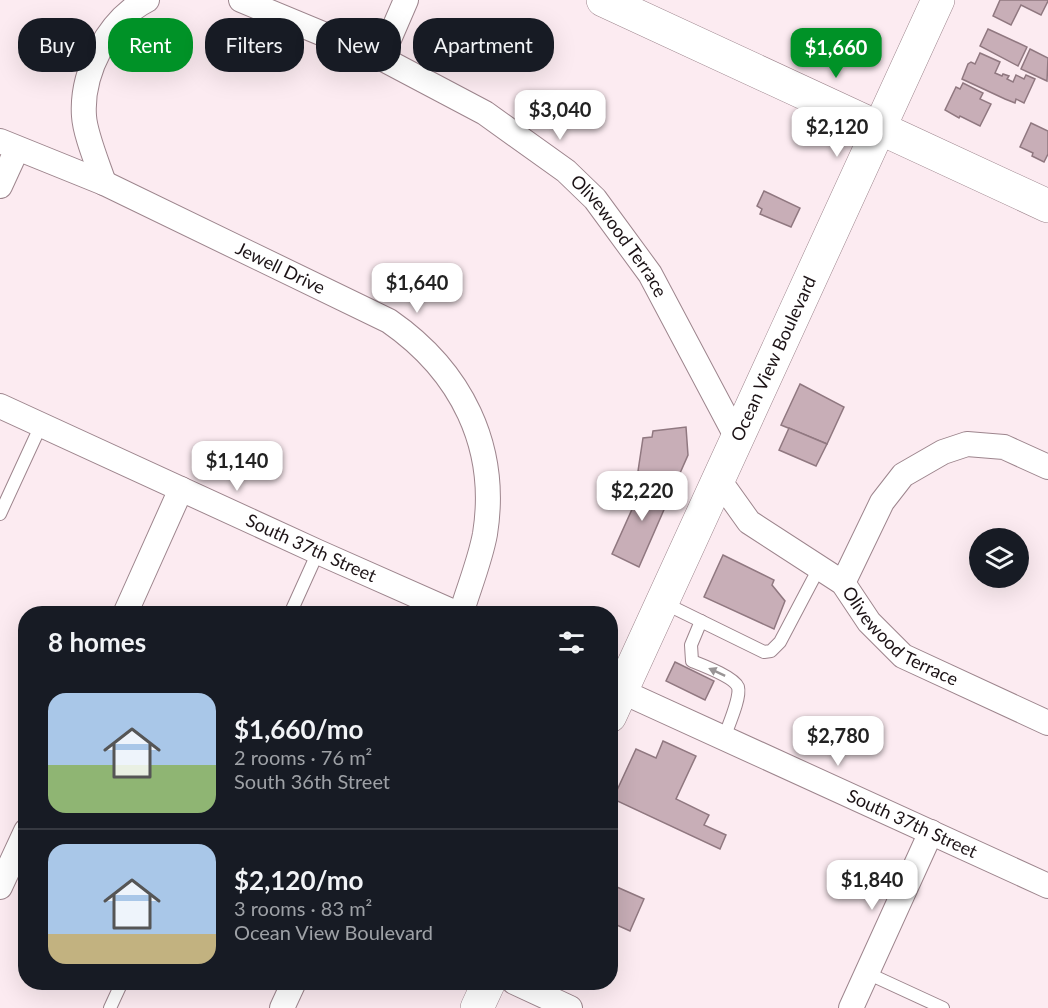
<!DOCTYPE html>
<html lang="en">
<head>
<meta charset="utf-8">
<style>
	:root { --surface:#171b24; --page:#242831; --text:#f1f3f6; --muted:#9ea1a6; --line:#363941; --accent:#009227 }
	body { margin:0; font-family:Lato,sans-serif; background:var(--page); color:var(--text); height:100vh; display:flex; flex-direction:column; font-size:22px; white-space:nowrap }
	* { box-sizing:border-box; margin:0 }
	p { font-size:20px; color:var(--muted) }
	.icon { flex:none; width:33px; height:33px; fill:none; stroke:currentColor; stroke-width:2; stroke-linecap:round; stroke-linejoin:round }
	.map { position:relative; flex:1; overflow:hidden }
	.sheet { position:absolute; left:18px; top:606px; width:600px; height:384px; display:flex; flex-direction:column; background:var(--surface); border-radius:24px; box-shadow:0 6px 24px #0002 }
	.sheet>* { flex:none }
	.top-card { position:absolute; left:18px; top:18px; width:600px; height:54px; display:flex; gap:12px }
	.buttons { position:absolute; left:969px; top:528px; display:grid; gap:12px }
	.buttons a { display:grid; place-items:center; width:60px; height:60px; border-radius:50%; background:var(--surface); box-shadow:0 6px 24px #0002; font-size:30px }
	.price { position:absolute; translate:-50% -51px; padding:0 14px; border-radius:12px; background:#fff; color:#222; font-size:20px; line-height:39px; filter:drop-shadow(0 2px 3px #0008) }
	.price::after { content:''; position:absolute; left:50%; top:36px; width:18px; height:14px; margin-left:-9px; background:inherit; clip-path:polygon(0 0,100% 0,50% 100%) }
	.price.current { background:var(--accent); color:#fff }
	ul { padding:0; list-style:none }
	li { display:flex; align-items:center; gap:18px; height:150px; padding:0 30px }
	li+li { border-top:2px solid var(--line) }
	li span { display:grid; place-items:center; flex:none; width:168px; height:120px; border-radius:18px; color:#555 }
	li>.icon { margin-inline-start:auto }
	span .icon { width:72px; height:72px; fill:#fffc; stroke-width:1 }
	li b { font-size:26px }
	h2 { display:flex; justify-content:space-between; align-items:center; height:72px; padding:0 30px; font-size:26px }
	.tag { padding:0 21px; border-radius:24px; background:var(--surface); box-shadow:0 6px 24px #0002; font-size:21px; line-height:54px }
	.tag.current { background:var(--accent); color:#fff }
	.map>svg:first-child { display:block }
</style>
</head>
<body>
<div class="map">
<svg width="1048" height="1008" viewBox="0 0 1048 1008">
	<rect width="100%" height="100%" fill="#fcebf1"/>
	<!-- building -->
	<g fill="#c8aeb7" stroke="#907880" stroke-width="1.5">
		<path d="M1000,0H1048V1L1041,15L1021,5L1011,25L993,16Z"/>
		<path d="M988,29L1027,47L1018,66L980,46Z"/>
		<path d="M1030,49L1048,58L1047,81L1021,69Z"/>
		<path d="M980,53L1000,62L995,73L1002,76L1003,74L1009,76L1007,79L1013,82L1016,75L1024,79L1026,75L1035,79L1024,103L1016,99L1015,103L1005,99L962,79L968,64L971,62L975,64Z"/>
		<path d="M963,83L983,93L980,99L991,104L980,126L960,116L959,118L945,110L956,87L960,89Z"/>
		<path d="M1031,123L1048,131V154L1044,162L1032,156L1033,153L1020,147Z"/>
		<path d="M764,191L800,208L791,227L760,214L762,209L757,206Z"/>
		<path d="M800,384L844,407L827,444L781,425Z"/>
		<path d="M686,427L688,455L673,489L638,471L643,438L652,437L653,431Z"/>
		<path d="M789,428L827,444L816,466L779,450Z"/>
		<path d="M646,478L673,489L639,567L612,554Z"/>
		<path d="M723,555L774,580L772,585L785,601L774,629L704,597Z"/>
		<path d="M675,662L714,681L705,700L666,681Z"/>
		<path d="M663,741L696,756L676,799L709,815L704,825L726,835L720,849L613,799L636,749L656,758Z"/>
		<path d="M610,884L644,899L630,931L610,922Z"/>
	</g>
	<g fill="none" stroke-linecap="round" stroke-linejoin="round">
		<!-- lane casing -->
		<g stroke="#9d858d" stroke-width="14">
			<g id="lane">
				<path d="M0,514L41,425"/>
				<path d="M664,603L764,652L771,651L780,642L819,568"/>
				<path d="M290,614L318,552"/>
				<path d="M701,621L691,645L692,661C702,665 734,677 738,687C741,698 728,726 724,738"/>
				<path d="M867,973L943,1008"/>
				<path d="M110,1008L122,982"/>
			</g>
		</g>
		<!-- street casing -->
		<g stroke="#9d858d" stroke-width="26">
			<g id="street">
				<path id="s1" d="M241,0L381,58L485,113L566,171L595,199L650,274L737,438"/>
				<path d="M381,58L406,0"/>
				<path id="s2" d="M0,141L104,183L389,321C461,371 499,446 485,534C480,561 469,587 461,614"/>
				<path d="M104,183C98,165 85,134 84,116C81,73 108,20 147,0"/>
				<path d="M0,186L17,149"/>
				<path id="s3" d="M0,406L318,552L458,614"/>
				<path id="s4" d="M719,480L749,522L843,583L869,622L903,656L1048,723"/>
				<path d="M843,583L882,502L903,475L943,452L967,444L1004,447L1048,467"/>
				<path d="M125,614L181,489"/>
				<path id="s5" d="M610,686L1048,886"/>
				<path d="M0,887L26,831"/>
				<path d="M514,982L570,1008"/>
				<path d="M282,1008L294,982"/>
				<path d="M851,1008L931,832"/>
			</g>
		</g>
		<!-- secondary casing -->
		<g stroke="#9d858d" stroke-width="34">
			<g id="secondary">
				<path d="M603,0L1048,206"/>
				<path id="s6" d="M610,716L938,0"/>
				<path d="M477,1008L489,982"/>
			</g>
		</g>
		<!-- lane -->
		<use href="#lane" stroke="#fff" stroke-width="12"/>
		<!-- street -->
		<use href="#street" stroke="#fff" stroke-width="24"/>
		<!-- secondary -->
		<use href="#secondary" stroke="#fff" stroke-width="33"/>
	</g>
	<!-- one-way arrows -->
	<defs><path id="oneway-solid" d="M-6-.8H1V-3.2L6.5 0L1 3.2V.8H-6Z" transform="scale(1.5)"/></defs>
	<use fill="#999596" href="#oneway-solid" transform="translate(717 672) rotate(-155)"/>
	<g text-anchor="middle" stroke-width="4.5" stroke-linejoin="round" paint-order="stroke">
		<!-- street labels -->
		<g font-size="18" fill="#1c1316" stroke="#fefefe">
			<text dy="6" stroke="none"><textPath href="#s1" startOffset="453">Olivewood Terrace</textPath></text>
			<text dy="6" stroke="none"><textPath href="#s2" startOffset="308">Jewell Drive</textPath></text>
			<text dy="6" stroke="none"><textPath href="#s6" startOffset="393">Ocean View Boulevard</textPath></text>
			<text dy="6" stroke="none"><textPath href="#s3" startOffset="342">South 37th Street</textPath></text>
			<text dy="6" stroke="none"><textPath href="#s4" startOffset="244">Olivewood Terrace</textPath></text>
			<text dy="6" stroke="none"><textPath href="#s5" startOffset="332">South 37th Street</textPath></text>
		</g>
	</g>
</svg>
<div class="buttons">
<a><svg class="icon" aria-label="layers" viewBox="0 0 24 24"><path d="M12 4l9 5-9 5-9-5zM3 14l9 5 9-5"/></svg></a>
</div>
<b class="price current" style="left:836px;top:79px">$1,660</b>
<b class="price" style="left:560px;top:141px">$3,040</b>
<b class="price" style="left:837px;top:158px">$2,120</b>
<b class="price" style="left:417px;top:314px">$1,640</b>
<b class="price" style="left:237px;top:492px">$1,140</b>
<b class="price" style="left:642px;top:522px">$2,220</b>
<b class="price" style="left:838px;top:767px">$2,780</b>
<b class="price" style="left:872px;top:911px">$1,840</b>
<div class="top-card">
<a class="tag">Buy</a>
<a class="tag current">Rent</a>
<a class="tag">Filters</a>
<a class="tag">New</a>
<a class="tag">Apartment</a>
</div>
<section class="sheet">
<h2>8 homes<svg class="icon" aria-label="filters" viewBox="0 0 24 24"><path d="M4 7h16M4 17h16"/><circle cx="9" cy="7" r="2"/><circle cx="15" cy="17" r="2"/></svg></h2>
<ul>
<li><span style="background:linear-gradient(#a9c7e8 60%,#8fb573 0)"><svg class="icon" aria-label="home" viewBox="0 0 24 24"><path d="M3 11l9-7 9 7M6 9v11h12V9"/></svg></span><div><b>$1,660/mo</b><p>2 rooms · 76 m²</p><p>South 36th Street</p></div></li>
<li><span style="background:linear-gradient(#a9c7e8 75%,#c2b280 0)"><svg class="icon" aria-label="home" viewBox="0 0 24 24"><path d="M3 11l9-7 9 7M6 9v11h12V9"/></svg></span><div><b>$2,120/mo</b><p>3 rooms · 83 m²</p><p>Ocean View Boulevard</p></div></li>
</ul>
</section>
</div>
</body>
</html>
